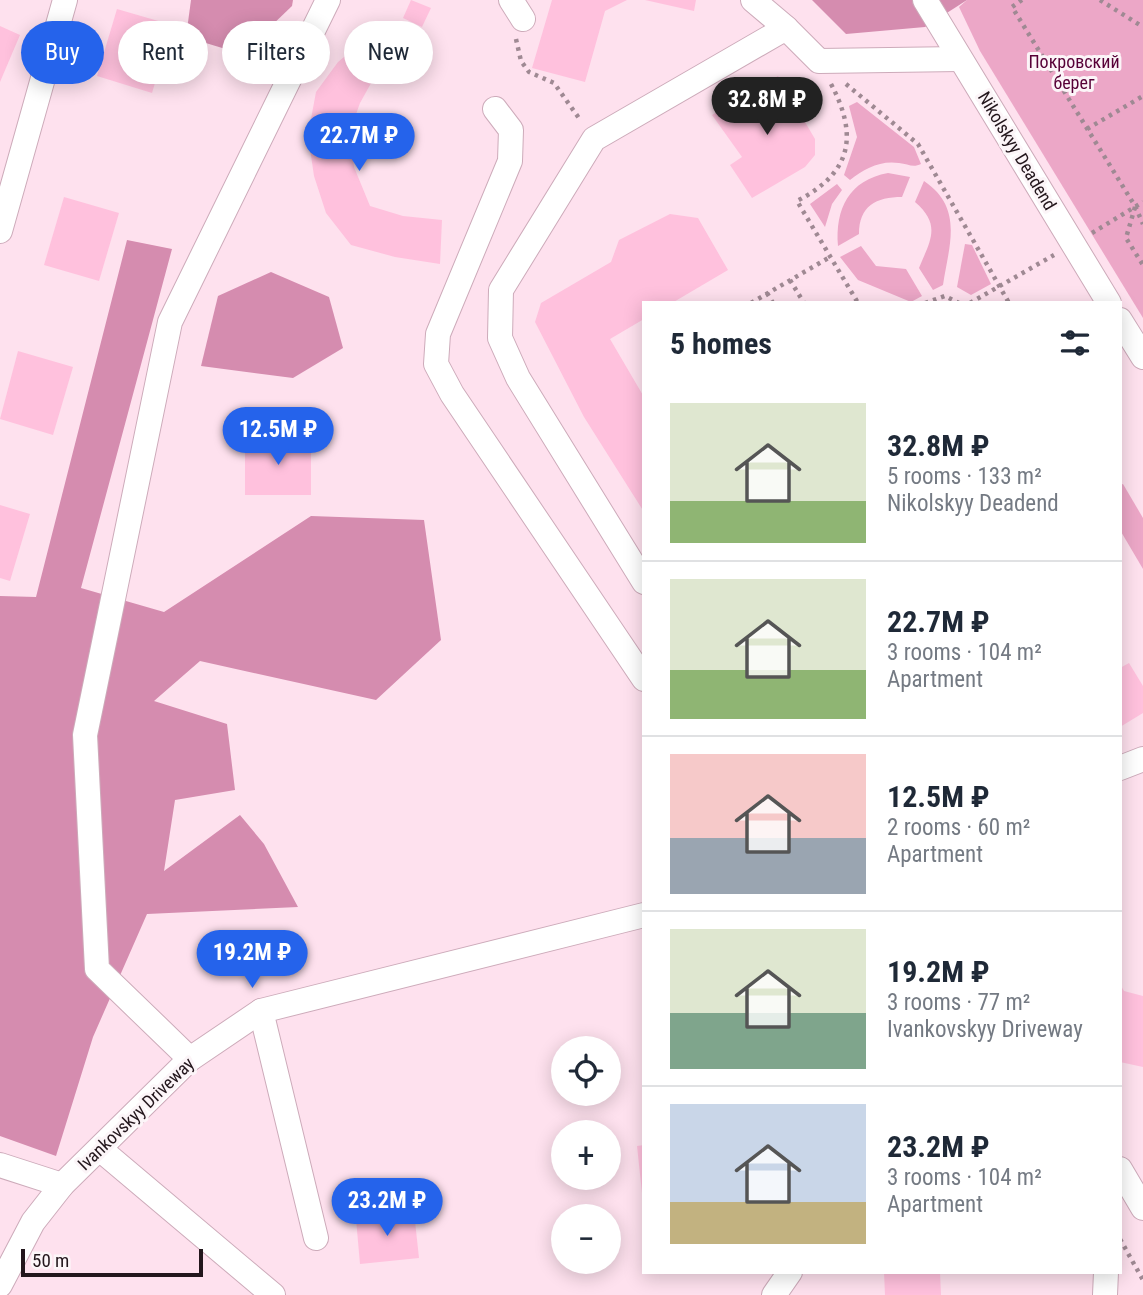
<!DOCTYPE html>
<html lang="en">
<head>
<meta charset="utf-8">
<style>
	:root { --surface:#fff; --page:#f6f6f7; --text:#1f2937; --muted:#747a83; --line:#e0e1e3; --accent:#2563eb }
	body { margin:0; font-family:"Roboto Condensed",sans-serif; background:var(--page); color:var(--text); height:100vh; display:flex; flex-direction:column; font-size:26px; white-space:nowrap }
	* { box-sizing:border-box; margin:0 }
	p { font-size:23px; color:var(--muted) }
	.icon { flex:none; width:38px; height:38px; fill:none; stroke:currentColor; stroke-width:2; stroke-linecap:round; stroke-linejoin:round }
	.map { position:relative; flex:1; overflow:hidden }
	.details { position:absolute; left:642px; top:301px; width:480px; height:973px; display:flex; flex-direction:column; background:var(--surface); border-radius:0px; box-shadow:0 4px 18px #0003 }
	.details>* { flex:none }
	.banner { position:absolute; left:21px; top:21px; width:516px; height:63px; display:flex; gap:14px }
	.buttons { position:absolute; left:551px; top:1036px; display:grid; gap:14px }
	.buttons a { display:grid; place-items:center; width:70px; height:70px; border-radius:50%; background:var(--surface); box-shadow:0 4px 18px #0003; font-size:35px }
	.scale { position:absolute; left:21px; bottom:18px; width:182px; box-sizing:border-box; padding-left:7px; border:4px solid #23161c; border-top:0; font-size:19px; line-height:24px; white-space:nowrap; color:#23161c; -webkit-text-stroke:5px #fcf5f8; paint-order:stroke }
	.price { position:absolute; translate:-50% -60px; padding:0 16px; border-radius:24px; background:var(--accent); color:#fff; font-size:23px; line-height:46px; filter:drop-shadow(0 2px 4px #0008) }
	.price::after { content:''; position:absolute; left:50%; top:42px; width:21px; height:16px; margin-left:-10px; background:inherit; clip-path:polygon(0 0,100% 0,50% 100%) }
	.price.selected { background:#222; color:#fff }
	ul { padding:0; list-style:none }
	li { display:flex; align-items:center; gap:21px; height:175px; padding:0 28px }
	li+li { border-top:2px solid var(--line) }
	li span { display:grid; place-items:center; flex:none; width:196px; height:140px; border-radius:0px; color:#555 }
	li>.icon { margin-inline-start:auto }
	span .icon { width:84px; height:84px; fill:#fffc; stroke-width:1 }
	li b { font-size:30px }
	h2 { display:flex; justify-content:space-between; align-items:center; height:84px; padding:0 28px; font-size:30px }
	.tag { padding:0 24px; border-radius:32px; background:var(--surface); box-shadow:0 4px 18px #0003; font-size:24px; line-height:63px }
	.tag.selected { background:var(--accent); color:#fff }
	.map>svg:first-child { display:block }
</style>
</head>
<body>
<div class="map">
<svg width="1143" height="1295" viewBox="0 0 1143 1295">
	<rect width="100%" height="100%" fill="#fee1ee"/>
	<!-- green -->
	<g fill="#eca7c7">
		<path d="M967,0H1143V318L980,51L959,7Z"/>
		<path d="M857,102L914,147L921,164C913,168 908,164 899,163C880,160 864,169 850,180L844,175L857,137L849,106Z"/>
		<path d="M888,173L910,177L902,197C876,197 859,206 859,234L838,246C835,209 849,180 888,173Z"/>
		<path d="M924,181C964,208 949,245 943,285L933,290L919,268C930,241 942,225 915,202Z"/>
		<path d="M837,184L842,190L832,204L825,227L810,204Z"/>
		<path d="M965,244L972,245L991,284L971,295L957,287Z"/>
		<path d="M861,246L876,266L906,269L922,296L911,302L858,280L840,257Z"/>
		<path d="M1123,484L1143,518V569L1120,530V485Z"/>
	</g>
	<!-- forest -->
	<g fill="#d58caf">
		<path d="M191,0H293L292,6L242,54L186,37Z"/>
		<path d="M812,0H967L925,27L846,34Z"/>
		<path d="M127,240L172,249L81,588L164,612L311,516L424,520L441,640L376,700L200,661L154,701L227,724L235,790L175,800L164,871L240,815L264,844L298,907L147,914L93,1037L56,1156L0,1136V596L36,597Z"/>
		<path d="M271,272L329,297L343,348L293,378L201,366L218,296Z"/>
	</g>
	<!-- building -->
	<g fill="#ffc1dd">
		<path d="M411,0L431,8L422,27L403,18Z"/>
		<path d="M552,0H627L605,11L585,82L532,68Z"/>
		<path d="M645,0H696L694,11Z"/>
		<path d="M117,9L172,25L152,93L97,76Z"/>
		<path d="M0,26L20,35L0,82Z"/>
		<path d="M356,47L375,76L360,103L350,131L354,167L370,206L403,216L442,220L440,264L395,257L351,245L326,213L314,176L308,135L316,92L338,62Z"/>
		<path d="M778,76L815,139V155L805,167L752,198L730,165L742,157L712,115Z"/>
		<path d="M64,197L119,213L99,281L44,265Z"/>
		<path d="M670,214L698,218L728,270L672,303H644V319L610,339L644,397V512L584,417L535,322L541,303L611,262L619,240Z"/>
		<path d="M18,351L73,367L53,435L0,419Z"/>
		<rect x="245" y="439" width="66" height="56"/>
		<path d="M0,505L30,514L10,581L0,578Z"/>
		<path d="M1129,663L1143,686V713L1120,727V668Z"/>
		<path d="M1120,984L1124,991L1143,996V1067L1120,1062Z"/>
		<path d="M644,1145V1193H642L637,1146Z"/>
		<path d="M414,1212L419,1258L360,1264L356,1219Z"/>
		<path d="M884,1272H940L941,1295H885Z"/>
	</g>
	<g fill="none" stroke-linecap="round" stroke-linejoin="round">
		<!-- minor casing -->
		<g stroke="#cdabba" stroke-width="26">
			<g id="minor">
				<path d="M511,0L523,19"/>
				<path d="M753,0L786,28"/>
				<path d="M925,0L1109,303"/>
				<path d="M495,109L511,130L510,161L438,334L436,364L452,394L644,679"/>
				<path d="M0,231L65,0"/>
				<path d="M1120,320L1143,357"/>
				<path d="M644,582L518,378L500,338L501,290L594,139L786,28L819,61L960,59"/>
				<path d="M1120,768L1143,759"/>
				<path d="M261,1011L316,1238"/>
				<path d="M190,1059L97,969L85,735L170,322L328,0"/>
				<path d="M101,1150L273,1295"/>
				<path d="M0,1165L62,1185"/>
				<path d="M1120,1169L1143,1208"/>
				<path d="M0,1285L33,1222L62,1185L190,1059L261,1011L644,915"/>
				<path d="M774,1295L790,1272"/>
				<path d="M1105,1295L1106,1272"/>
			</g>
		</g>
		<!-- path -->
		<g stroke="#9f8993" stroke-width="4.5" stroke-dasharray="3.5 5" stroke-linecap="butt">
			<path d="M1022,0L1012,7L1135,206L1143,224"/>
			<path d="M1100,0L1143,27"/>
			<path d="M516,39L521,61L529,72L554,83L581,121"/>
			<path d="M831,84C859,137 851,173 797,201L858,303"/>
			<path d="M846,84L918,144L1009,303"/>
			<path d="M1087,129L1143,96"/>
			<path d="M1135,207L1126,238L1143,265"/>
			<path d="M1092,233L1143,202"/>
			<path d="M790,280L804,303"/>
			<path d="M767,293L773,303"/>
			<path d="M751,303L830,257"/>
			<path d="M925,303L945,296L959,303"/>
			<path d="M970,303L1054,255"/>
			<path d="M1120,1239L1143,1280"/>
		</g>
		<!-- minor -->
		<use href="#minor" stroke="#fff" stroke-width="24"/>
	</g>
	<g text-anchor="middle" stroke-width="6" stroke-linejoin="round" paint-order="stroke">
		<!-- park labels -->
		<g font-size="18" fill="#570037" stroke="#fcf5f8">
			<text x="1074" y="68">Покровский<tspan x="1074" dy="21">берег</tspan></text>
		</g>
		<!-- street labels -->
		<g font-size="18" fill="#23161c" stroke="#fcf5f8">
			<text transform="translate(1017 151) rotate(59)" y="6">Nikolskyy Deadend</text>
			<text transform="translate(136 1114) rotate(-44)" y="6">Ivankovskyy Driveway</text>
		</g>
	</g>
</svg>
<div class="buttons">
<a><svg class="icon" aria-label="locate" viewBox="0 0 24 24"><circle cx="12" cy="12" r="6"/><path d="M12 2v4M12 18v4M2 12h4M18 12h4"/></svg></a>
<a>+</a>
<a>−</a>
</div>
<div class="scale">50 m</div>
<b class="price selected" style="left:767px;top:137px">32.8M ₽</b>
<b class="price" style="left:359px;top:173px">22.7M ₽</b>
<b class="price" style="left:278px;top:467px">12.5M ₽</b>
<b class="price" style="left:252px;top:990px">19.2M ₽</b>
<b class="price" style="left:387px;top:1238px">23.2M ₽</b>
<div class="banner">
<a class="tag selected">Buy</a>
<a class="tag">Rent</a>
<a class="tag">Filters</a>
<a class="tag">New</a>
</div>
<section class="details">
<h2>5 homes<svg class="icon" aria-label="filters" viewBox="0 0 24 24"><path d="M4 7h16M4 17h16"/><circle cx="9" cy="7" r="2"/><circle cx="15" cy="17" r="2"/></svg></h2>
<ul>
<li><span style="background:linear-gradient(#dfe7d0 70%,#8fb573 0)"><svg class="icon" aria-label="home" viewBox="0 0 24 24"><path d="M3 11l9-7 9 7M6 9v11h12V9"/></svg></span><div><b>32.8M ₽</b><p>5 rooms · 133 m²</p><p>Nikolskyy Deadend</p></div></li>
<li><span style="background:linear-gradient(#dfe7d0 65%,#8fb573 0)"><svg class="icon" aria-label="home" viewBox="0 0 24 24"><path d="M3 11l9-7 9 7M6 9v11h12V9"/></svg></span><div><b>22.7M ₽</b><p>3 rooms · 104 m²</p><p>Apartment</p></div></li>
<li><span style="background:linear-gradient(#f6c9c9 60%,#9aa5b1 0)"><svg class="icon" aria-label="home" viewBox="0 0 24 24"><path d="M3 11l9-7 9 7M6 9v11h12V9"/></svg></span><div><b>12.5M ₽</b><p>2 rooms · 60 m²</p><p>Apartment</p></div></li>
<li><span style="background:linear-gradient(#dfe7d0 60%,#7fa58c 0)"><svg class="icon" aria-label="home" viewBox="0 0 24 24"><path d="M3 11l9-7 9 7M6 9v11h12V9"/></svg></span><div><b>19.2M ₽</b><p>3 rooms · 77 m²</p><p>Ivankovskyy Driveway</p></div></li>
<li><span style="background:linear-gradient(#c9d6e8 70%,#c2b280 0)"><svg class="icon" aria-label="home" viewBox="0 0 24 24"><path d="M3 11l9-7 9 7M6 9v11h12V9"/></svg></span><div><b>23.2M ₽</b><p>3 rooms · 104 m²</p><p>Apartment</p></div></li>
</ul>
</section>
</div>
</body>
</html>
